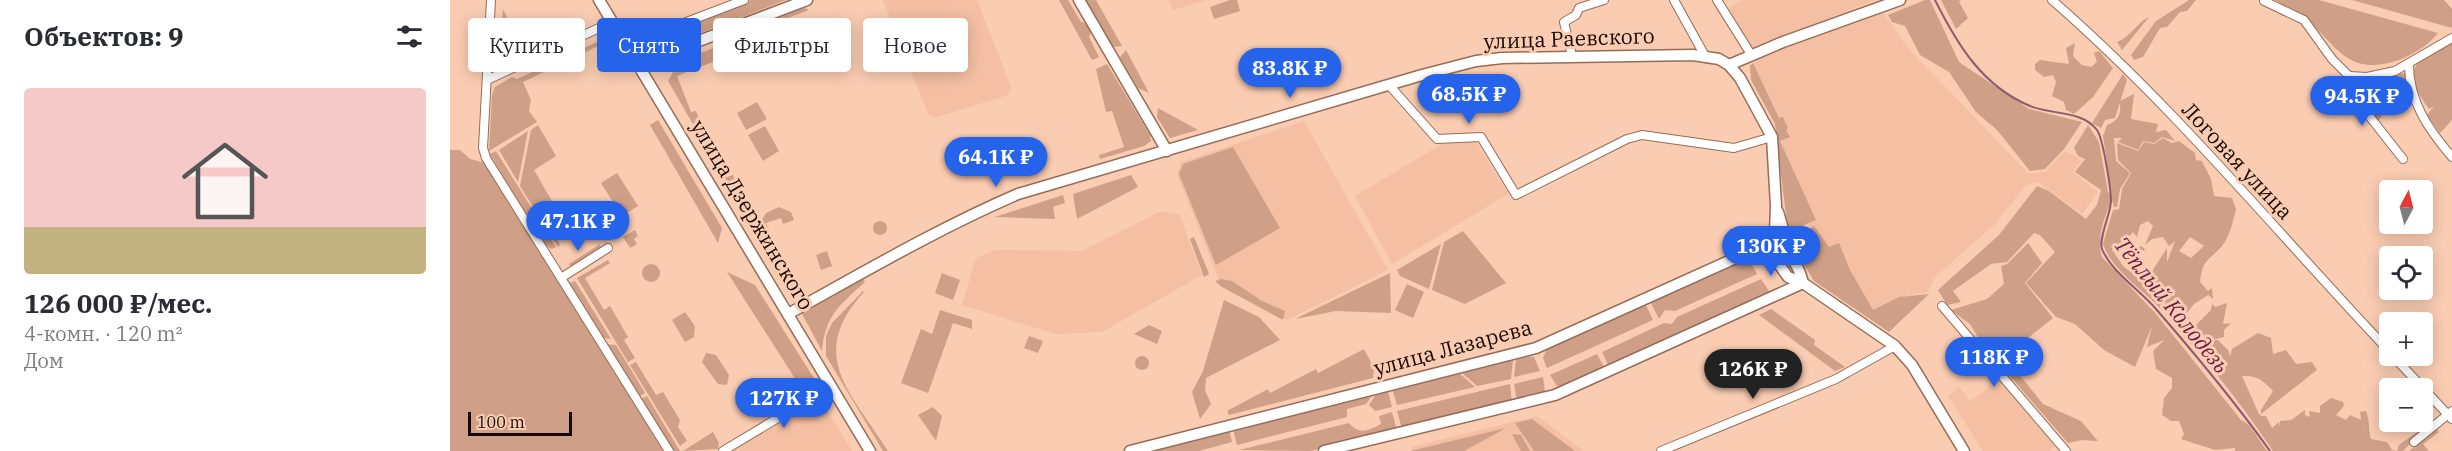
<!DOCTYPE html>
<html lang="ru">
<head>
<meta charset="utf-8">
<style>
	:root { --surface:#fff; --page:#f2f2f3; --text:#2b2b33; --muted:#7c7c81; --line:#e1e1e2; --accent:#2563eb }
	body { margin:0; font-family:"IBM Plex Serif",serif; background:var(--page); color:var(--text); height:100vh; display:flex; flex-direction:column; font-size:22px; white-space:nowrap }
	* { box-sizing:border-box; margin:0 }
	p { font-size:20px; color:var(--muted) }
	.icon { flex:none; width:33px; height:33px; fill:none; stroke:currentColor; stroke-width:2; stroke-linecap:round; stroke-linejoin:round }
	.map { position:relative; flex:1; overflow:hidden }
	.drawer { display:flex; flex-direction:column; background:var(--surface); width:450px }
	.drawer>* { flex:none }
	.guide { position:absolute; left:18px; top:18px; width:570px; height:54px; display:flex; gap:12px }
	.needle { width:39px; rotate:7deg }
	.tools { position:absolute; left:1929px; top:180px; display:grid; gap:12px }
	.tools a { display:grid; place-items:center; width:54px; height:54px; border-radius:6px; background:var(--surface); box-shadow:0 3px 15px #0003; font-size:30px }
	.scale { position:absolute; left:18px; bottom:15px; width:104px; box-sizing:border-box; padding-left:6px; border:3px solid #180903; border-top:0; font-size:16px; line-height:21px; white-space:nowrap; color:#180903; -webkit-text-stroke:4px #faccb2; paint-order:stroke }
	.price { position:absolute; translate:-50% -51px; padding:0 14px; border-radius:21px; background:var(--accent); color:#fff; font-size:20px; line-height:39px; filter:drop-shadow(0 2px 3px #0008) }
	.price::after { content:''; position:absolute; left:50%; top:36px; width:18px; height:14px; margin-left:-9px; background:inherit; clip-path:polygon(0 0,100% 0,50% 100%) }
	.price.on { background:#222; color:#fff }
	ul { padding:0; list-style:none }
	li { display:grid; align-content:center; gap:12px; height:318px; padding:0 24px }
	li+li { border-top:2px solid var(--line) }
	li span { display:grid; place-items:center; height:186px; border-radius:6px; color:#555 }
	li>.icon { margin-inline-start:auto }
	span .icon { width:108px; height:108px; fill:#fffc; stroke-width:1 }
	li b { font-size:26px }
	h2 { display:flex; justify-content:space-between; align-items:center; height:72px; padding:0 24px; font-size:26px }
	.chip { padding:0 21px; border-radius:6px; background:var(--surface); box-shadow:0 3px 15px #0003; font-size:21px; line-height:54px }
	.chip.on { background:var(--accent); color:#fff }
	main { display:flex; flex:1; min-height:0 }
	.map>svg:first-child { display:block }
</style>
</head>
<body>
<main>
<section class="drawer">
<h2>Объектов: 9<svg class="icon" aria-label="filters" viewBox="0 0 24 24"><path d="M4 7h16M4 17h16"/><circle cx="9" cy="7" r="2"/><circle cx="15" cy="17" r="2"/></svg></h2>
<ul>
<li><span style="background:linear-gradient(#f6c9c9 75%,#c2b280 0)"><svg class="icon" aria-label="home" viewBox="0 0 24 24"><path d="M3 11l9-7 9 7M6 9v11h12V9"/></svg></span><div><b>126 000 ₽/мес.</b><p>4-комн. · 120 m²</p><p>Дом</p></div></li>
</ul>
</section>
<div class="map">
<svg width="2002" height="451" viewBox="0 0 2002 451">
	<rect width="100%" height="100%" fill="#faccb2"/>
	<!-- built -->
	<g fill="#f4bfa3">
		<path d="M433,0H527L561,87L558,95L484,118L478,114Z"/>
		<path d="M719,0H756L723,10Z"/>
		<path d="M1292,0H1426L1301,48L1279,8Z"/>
		<path d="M1432,11L1458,48L1579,174L1596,171L1615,151L1632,160L1623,172L1648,192L1632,214L1588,182L1576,185L1545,224L1486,276L1478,292L1454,296L1422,312L1359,224L1331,143L1333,135L1299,66L1321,52Z"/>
		<path d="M854,121L938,270L837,320L771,285L727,174L731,162Z"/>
		<path d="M1024,139L1058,194L942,264L905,196L992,144Z"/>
		<path d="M711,211L729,214L752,275L652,332L606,334L512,305L526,258L545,250L632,251Z"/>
		<path d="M1549,380L1606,444L1600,451H1533L1498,396L1509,387L1520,401Z"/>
		<path d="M370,399L402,451H282Z"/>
		<path d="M1087,416L1134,451H963L961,447Z"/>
	</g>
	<!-- green -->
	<g fill="#cfa087" fill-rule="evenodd">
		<path d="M301,0H336L195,54L187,52L184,45Z"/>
		<path d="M609,0H618L631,22L636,23L641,32L639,37L649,57L642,60Z"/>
		<path d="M635,0H646L672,46L663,47Z"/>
		<path d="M780,0H787L790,11L764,19L760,7Z"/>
		<path d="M1475,0H1480L1509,62L1579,109L1632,122L1614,149L1595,169L1580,171L1547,130L1526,112L1499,72L1470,55L1455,26L1442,22L1438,15Z"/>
		<path d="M1491,0H1511L1509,2L1518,18L1506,29Z"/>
		<path d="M1739,0H1746L1737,11L1730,12L1717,27L1710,28L1693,57L1684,60L1681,55L1706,21Z"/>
		<path d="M1825,0H1869L1988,33C1978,46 1961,56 1946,61C1898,76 1887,47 1857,19C1848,11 1835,6 1825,0Z"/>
		<path d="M1902,0H1994L2002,9V28Z"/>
		<path d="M352,7L359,10L322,24L325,17Z"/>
		<path d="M53,9L72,49L50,59Z"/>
		<path d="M1699,17L1672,50L1667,42C1682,36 1686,23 1699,17Z"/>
		<path d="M160,33L177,61L163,39L73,82L81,100L79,111L87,122L39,151L42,95L45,87L62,77L67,79L149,41L151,34Z"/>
		<path d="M2002,40V120L1990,133L1977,115L1984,106L1979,109C1969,95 1958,80 1967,63Z"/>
		<path d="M283,41L286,53L227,76L241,112L246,111L258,144L265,142L277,177L283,175L292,203L287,200L218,81L229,61Z"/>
		<path d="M1625,43L1623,56L1632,65L1641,67L1647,62L1644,53L1649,51L1663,68L1643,97L1624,114L1616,110L1614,102L1602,96L1606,82L1603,75L1594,77L1585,70V64L1590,60L1619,64L1616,48Z"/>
		<path d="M676,50L699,93L688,88L670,57Z"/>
		<path d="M1303,63L1329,118L1333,117L1338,128L1336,130L1340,137L1330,141L1366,220L1338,232L1325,124L1301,80L1300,66Z"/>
		<path d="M657,64L700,135L701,141L694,146L650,159L649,155L674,147L662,111L656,112L646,69Z"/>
		<path d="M1955,73L1957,84L1936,108L1927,123L1906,81Z"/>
		<path d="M1673,74L1677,80L1665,118L1655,120L1651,128L1642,123Z"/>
		<path d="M1684,94L1681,119L1708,124L1706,132L1716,130L1725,141L1712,137L1704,143L1693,141L1688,150L1668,142L1672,138H1664L1666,161L1680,173L1670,189L1667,207H1664L1662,200C1654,217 1646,239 1652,257L1707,315L1791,420L1799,425L1817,451H1785V448L1765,450L1731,439L1734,434L1729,421H1721L1712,415L1714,398L1722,388V378L1706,369L1703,351L1714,340L1697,347L1702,326L1685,367L1654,350L1625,324L1606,317L1576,283L1605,252L1590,235L1584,233L1557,262L1541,264L1503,291L1511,302L1497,305L1488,290L1549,235L1587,186L1599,191L1636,219L1647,205L1651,190L1625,172L1635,159L1628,156L1624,148L1638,125L1649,142L1658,192L1662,196L1653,136L1657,125C1669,120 1671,114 1670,101Z"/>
		<path d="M307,102L317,119L296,130L287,113Z"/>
		<path d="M708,108L748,130L720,138L707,117Z"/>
		<path d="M208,120L272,228L268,243L200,125Z"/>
		<path d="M88,125L106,156L84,170L117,227L105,235L110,245L108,247L70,186L81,130Z"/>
		<path d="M315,126L329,151L313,161L298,135Z"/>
		<path d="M78,131L68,182L49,150Z"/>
		<path d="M1713,138L1722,143L1729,141L1745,153L1746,160L1752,161L1761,179L1764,196L1782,198L1786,209C1783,221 1780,236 1772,246C1758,262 1753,258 1750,282L1758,291L1762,288L1763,299L1758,295L1744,304L1736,314L1746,325L1761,310L1762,304L1765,307L1777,303L1773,324L1781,323L1774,330V337L1762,340H1768L1779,351L1780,357L1782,349L1808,333L1821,338L1823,354L1836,350L1846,364L1862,362L1867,370L1811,414V410L1823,391C1813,380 1807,375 1792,376L1808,412L1811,416H1816L1822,428L1829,422L1830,427V421L1841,420L1855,410V415L1860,417L1859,411L1870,413V406L1881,398L1893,402L1894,406L1886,415L1896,420L1900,415L1911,420L1910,412L1916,411C1920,420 1918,429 1921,439L1937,442L1942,450L1947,451L1949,445L1986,418L1953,451H1823C1790,401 1751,354 1711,309C1692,289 1662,270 1653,244L1663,210L1669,209L1672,189L1681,173L1668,160L1667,143L1688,151L1694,142L1704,144ZM1698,221L1703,226L1695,245L1702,239L1713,237L1719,246L1725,241L1717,262V248L1695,282L1674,267L1662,250L1667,244L1681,254L1673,265L1689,251L1696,250L1691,246L1683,251L1675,242L1683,232L1687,237L1690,225ZM1740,237L1754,246L1741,258L1729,251Z"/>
		<path d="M783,147L830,228L766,265L729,174L733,164Z"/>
		<path d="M0,150H10L20,159L36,163L183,398L213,451H0Z"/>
		<path d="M46,151L106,247L101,249L95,245L40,154Z"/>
		<path d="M167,173L188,206L172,216L151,183Z"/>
		<path d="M681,175L688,187L627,219L623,194Z"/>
		<path d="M613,195L615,203L603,207L605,219L545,217Z"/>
		<path d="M329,207L341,212L344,220L333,224L331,218L316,223L341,286L335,287L305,230L316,213Z"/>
		<circle cx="430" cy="228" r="7"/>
		<path d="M1364,226L1379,247L1389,243L1400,270L1423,310L1449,297L1479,294L1439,332L1364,281L1339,239Z"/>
		<path d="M185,230L188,236L184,239L187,244L180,248L173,237Z"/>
		<path d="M1013,231L1056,283L1015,304L982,290L994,242Z"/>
		<path d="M744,237L759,274L754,277L740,239Z"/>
		<path d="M1578,243L1592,263L1575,283L1603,318L1573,342L1564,368L1593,404L1631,421L1648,441L1632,440L1618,443L1532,344L1520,324L1501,310L1537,299L1554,284L1551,266L1557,264Z"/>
		<path d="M150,244L151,249L121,268L119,264Z"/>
		<path d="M991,244L979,289L950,276L947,270Z"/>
		<path d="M377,251L382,266L371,270L366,255Z"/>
		<path d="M1298,258L1307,274L1225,311L1215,310L1209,319L1200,301Z"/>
		<path d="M158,260L160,263L135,278L154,310L160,306L178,337L174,340L185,358L178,362L127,278Z"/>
		<circle cx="201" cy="273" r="9"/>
		<path d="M277,272L305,285L365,380L351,388Z"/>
		<path d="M492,273L510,280L503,300L485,293Z"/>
		<path d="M940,273L941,313L886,311L845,319Z"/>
		<path d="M413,279L415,282C390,305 375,315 372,351L352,314Z"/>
		<path d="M771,279L782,281L812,301L835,311L833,320L772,287L765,281Z"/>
		<path d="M1311,279L1321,294L1159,367L1152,352L1214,323L1222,324L1227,317Z"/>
		<path d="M125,281L161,339L154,338L119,283Z"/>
		<path d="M957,284L974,292L963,318L945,310Z"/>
		<path d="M413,291L414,292C355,356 403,394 438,451H433L376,356V336L382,323Z"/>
		<path d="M774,300L809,317L830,340L756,378L755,390L761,404L750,419L742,392L753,371Z"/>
		<path d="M1196,305L1203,320L1097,368L1093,358L1097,348Z"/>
		<path d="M1321,309L1365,340L1364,345L1395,367L1385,371L1309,315Z"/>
		<path d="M490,310L522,320V329L503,323L478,393L451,383L471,329L482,334Z"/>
		<path d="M235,312L245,326L244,337L235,342L222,320Z"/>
		<path d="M699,325L712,331L707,344L684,334Z"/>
		<path d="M579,336L593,341L588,353L574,348Z"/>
		<path d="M157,344L166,345L195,393L190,396Z"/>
		<path d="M914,349L924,368L923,378L779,415L777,411L818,389L820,393L866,369L868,373Z"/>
		<path d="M256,353L266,355L279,375L277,385L268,384L252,362Z"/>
		<path d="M1147,354L1155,369L1111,387L1107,386L1100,375Z"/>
		<path d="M1077,356L1084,357L1090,371L1064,377L1066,359Z"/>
		<circle cx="692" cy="363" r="7"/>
		<path d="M1063,360L1061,379L1027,386L1012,373Z"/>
		<path d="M186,362L206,395L213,392L230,420L228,427L237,441L230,446L180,365Z"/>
		<path d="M1009,373L1025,387L947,405L942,388Z"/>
		<path d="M1093,377L1095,392L1067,401L1064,384Z"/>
		<path d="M1060,384L1062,403L952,429L947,411Z"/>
		<path d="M938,391L942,407L925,411L919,405L926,394Z"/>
		<path d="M924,393L916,404L897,409V417L787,445L783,429Z"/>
		<path d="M197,396L230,451H222L191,399Z"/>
		<path d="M483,407L492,416L486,441L468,415Z"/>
		<path d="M942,412L947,430L860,451L789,450L899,423C910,436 919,430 931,424L929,416Z"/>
		<path d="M1082,419L1125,451H1084L1065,423Z"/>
		<path d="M1056,428L1014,451H960Z"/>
		<path d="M1986,428L1989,432L1973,444L1979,451H1959Z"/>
		<path d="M779,430L782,442L749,451H695Z"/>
		<path d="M263,432L269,443L268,449L233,451Z"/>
		<path d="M1062,434L1071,435L1080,451H1071Z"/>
	</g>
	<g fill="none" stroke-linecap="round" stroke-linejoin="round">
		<!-- stream -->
		<path stroke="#8e5c70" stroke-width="2" d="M1485,0C1507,44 1532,86 1580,106C1601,115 1632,110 1647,130C1653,138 1661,189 1661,201C1661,213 1648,239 1652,249C1662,273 1689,289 1706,309C1746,355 1785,402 1820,451"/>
		<!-- street casing -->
		<g stroke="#966c56" stroke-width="10">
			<g id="street">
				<path d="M41,0L33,148L36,158L219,451"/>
				<path d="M1224,0L1255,56"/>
				<path d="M1267,0L1302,56"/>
				<path d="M1602,0C1725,107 1828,234 1940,352"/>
				<path d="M1814,1L1854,20L1882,59L1899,76L1920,117L1953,159"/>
				<path d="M176,45L294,0"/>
				<path d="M1122,56L1114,22L1126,15L1129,8L1154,0"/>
				<path d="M1959,65C1959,102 1979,130 2002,157"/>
				<path d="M1899,76L1917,77L1945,71L2002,38"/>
				<path d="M37,80L162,22"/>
				<path d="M939,85L987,139L1031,137L1066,195L1177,139L1192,135L1284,148L1322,137"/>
				<path d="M111,278L158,248"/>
				<path d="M1492,306L1616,451"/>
				<path d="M1943,356L2002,419"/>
				<path d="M1964,442L2002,411"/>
				<path d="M273,451L381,386"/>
				<path d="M1211,451L1386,379L1445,346"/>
			</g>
		</g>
		<!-- secondary casing -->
		<g stroke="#966c56" stroke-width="13">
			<g id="secondary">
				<path d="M149,0L420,451"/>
				<path d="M629,0L717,151"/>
				<path d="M188,64L357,0"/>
				<path d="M1279,65L1333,42L1450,0"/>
				<path d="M1328,212L1340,253"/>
				<path d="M1323,245C1341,254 1348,263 1353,283"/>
				<path d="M338,314C414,272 489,228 568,194L972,75L1026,61L1052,58L1243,55L1269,59L1279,65L1290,78L1322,137L1326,206L1324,257L1338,277L1353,283L1445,346L1462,365L1514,451"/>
				<path d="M680,451L1086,348L1310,247L1323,245"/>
				<path d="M874,451L1105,395L1353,283"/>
			</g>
		</g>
		<!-- street -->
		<use href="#street" stroke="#fff" stroke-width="8"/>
		<!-- secondary -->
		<use href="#secondary" stroke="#fff" stroke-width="10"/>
	</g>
	<g text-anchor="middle" stroke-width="6" stroke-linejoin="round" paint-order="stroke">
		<!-- street labels -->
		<g font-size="21" fill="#180903" stroke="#faccb2">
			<text transform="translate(1119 39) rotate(-2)" y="7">улица Раевского</text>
			<text transform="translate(1787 161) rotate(47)" y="7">Логовая улица</text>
			<text transform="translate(302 215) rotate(59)" y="7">улица Дзержинского</text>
			<text transform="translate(1003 348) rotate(-15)" y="7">улица Лазарева</text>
		</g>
		<!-- water labels -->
		<g font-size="22" font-style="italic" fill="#6b1d49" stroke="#faccb2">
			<text transform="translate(1722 305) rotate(51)" y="8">Тёплый Колодезь</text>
		</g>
	</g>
</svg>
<div class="tools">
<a><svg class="needle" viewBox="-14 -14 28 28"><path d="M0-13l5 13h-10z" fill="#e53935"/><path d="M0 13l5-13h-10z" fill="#7c7c81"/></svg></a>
<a><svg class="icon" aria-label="locate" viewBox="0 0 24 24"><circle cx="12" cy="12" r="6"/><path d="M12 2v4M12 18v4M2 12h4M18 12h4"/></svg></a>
<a>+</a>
<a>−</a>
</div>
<div class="scale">100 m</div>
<b class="price" style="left:840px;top:99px">83.8K ₽</b>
<b class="price" style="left:1019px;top:125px">68.5K ₽</b>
<b class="price" style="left:1912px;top:127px">94.5K ₽</b>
<b class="price" style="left:546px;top:188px">64.1K ₽</b>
<b class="price" style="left:128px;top:252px">47.1K ₽</b>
<b class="price" style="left:1321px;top:277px">130K ₽</b>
<b class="price" style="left:1544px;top:388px">118K ₽</b>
<b class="price on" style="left:1303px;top:400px">126K ₽</b>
<b class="price" style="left:334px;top:429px">127K ₽</b>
<div class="guide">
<a class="chip">Купить</a>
<a class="chip on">Снять</a>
<a class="chip">Фильтры</a>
<a class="chip">Новое</a>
</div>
</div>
</main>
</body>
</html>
